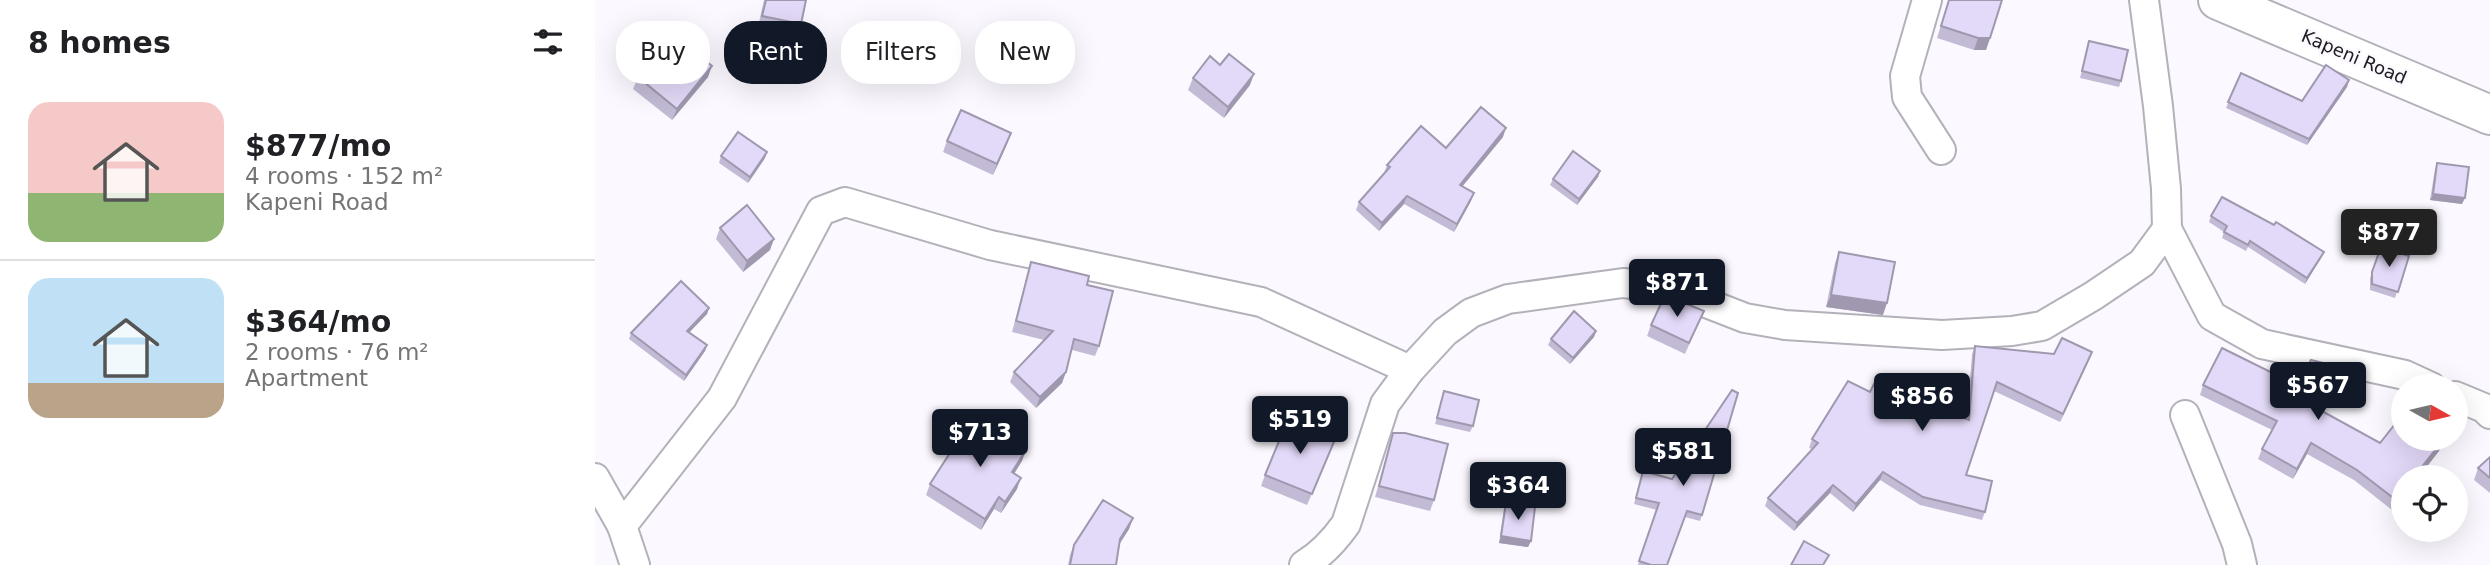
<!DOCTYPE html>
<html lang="en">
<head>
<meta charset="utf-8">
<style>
	:root { --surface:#fff; --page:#f2f2f2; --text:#202124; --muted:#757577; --line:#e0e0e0; --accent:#111827 }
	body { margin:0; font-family:"DejaVu Sans",sans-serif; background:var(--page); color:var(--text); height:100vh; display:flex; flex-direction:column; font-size:26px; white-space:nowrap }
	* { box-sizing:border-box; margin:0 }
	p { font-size:23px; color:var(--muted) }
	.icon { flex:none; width:38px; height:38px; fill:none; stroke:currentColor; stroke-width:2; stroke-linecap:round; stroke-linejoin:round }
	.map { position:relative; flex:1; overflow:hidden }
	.side { display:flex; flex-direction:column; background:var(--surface); width:595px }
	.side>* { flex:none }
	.top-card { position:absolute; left:21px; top:21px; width:665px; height:63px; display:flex; gap:14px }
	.needle { width:46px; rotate:98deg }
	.fabs { position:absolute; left:1796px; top:374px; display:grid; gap:14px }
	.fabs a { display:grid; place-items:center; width:77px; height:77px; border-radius:50%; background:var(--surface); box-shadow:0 7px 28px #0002; font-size:35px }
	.price { position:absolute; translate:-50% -60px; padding:0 16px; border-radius:7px; background:var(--accent); color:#fff; font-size:23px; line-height:46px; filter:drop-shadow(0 2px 4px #0008) }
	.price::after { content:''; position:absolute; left:50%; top:42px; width:21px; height:16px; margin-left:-10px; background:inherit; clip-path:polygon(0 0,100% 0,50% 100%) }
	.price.current { background:#222; color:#fff }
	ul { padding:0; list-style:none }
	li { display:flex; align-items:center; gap:21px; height:175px; padding:0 28px }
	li+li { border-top:2px solid var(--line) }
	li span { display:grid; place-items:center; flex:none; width:196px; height:140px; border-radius:21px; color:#555 }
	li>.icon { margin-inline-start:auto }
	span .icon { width:84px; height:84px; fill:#fffc; stroke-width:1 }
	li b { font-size:30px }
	h2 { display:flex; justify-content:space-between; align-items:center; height:84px; padding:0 28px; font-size:30px }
	.chip { padding:0 24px; border-radius:28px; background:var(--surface); box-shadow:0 7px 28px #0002; font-size:24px; line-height:63px }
	.chip.current { background:var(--accent); color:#fff }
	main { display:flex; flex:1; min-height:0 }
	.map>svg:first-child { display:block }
</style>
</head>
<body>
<main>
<section class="side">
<h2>8 homes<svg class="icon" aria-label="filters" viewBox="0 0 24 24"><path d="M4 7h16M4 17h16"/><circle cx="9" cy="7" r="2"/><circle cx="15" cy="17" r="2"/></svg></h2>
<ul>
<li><span style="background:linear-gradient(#f6c9c9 65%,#8fb573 0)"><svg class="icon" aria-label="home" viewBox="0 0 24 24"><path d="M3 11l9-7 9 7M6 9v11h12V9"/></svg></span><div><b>$877/mo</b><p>4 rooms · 152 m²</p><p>Kapeni Road</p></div></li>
<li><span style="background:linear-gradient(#bfe0f5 75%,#b9a48a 0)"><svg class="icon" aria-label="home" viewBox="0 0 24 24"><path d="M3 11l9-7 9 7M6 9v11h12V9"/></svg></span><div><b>$364/mo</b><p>2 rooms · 76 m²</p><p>Apartment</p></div></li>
</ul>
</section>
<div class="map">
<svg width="1895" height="565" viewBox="0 0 1895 565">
	<rect width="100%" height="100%" fill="#fbf9ff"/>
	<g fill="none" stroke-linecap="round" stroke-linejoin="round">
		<!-- street casing -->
		<g stroke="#b3b1b9" stroke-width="32">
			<g id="street">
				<path d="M1332,0L1310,76L1312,97L1346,150"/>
				<path d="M1572,229L1617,316L1667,344L1810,375L1836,387"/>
				<path d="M1860,396L1889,408L1895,414"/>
				<path d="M1590,415L1642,544L1647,565"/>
				<path d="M0,478L27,526L40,565"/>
				<path d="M27,526L127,398L226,211L250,202L395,245L666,302L815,370"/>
				<path d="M709,565C727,554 739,541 751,524L790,404L815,370L850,332L876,313L913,299L1028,283L1055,286L1096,297L1150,318L1190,325L1347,335L1417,331L1447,326L1498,296L1547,263L1572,229L1571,189L1563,106L1549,0"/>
			</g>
		</g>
		<!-- secondary casing -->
		<g stroke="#b3b1b9" stroke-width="42">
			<path id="secondary" d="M1623,0L1895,115"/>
		</g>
		<!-- street -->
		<use href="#street" stroke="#fff" stroke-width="28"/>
		<!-- secondary -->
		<use href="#secondary" stroke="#fff" stroke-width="38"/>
	</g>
	<!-- wall -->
	<g fill="#c3bbd5">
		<path d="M169,0H211L206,24L202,36L163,27Z"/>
		<path d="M1354,0L1395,38L1391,50H1379L1342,38Z"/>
		<path d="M1494,41L1526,81L1524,87L1485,78Z"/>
		<path d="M625,65L655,85L629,118L593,90L598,78Z"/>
		<path d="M1646,73L1707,101L1754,80L1752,87L1712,145L1631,108Z"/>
		<path d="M43,77H113L77,120L38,89Z"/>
		<path d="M908,137L867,186L876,201L859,232L809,204L784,231L761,210L764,202L789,173L792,165L851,148Z"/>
		<path d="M352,141L412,144L398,175L348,152Z"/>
		<path d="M126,156L170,158L153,183L124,163Z"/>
		<path d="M1842,163L1867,204L1835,200L1840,169Z"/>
		<path d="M1005,171L1003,177L982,205L955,185L958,179Z"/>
		<path d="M1616,216L1726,258L1710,284L1653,247L1651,251L1627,238L1629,232L1614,222Z"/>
		<path d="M125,228L175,250L148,272L121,239Z"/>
		<path d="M1786,247L1814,256L1800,298L1775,290V278Z"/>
		<path d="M1244,252L1288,315L1231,307L1240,263Z"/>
		<path d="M436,262L492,285L504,346L500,356L477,350L467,383L441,408L415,382L419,372L449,340L417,332L433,273Z"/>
		<path d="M114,308L112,314L94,332L112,345L110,351L89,381L34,339L36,333Z"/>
		<path d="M1104,322L1090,354L1052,336L1056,325Z"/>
		<path d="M1001,331L999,337L975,364L953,345L956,339Z"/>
		<path d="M1380,346L1494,360L1465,422L1399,391L1371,475L1390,512L1387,520L1325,505L1285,480L1258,512L1235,493L1199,531L1170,506L1173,498L1217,449L1214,448L1217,439L1275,392L1372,419L1377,354Z"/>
		<path d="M1748,368L1745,378L1726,411L1785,443L1848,440L1844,451L1823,478H1808V497L1797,510L1759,480L1712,454L1698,479L1663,459L1667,449L1677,430L1605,395L1608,385H1702Z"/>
		<path d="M849,391L878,426L875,432L840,424Z"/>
		<path d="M798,433L839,500L835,511L780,497Z"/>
		<path d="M737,448L712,505L666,486L670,475Z"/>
		<path d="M1895,457V493L1879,480L1883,468Z"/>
		<path d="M427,461L419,473L422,489L406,513L399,509L386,530L331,495L335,484Z"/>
		<path d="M1048,471L1107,515L1105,521L1090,517L1072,565H1043L1062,510L1039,504Z"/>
		<path d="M911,503L936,541L933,547L904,543L909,509Z"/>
		<path d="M538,518L534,529L524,545L521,565H473L475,555L479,545Z"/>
	</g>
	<!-- shaded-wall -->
	<g fill="#9f98ae">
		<path d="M1383,38H1395L1391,50H1379Z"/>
		<path d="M117,66L113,77L77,120L82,109Z"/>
		<path d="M659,74L655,85L629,118L633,107Z"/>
		<path d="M1754,80L1752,87L1712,145L1714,139Z"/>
		<path d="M911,128L908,137L862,193L865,185Z"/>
		<path d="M416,133L412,144L398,175L402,164Z"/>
		<path d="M172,152L170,158L153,183L155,177Z"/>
		<path d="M1005,171L1003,177L982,205L984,199Z"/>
		<path d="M879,193L876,201L859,232L862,224Z"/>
		<path d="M1838,194L1870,198L1867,204L1835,200Z"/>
		<path d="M812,196L809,204L784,231L787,223Z"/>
		<path d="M179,239L175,250L148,272L152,261Z"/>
		<path d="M1729,252L1726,258L1710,284L1712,278Z"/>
		<path d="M1236,295L1292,303L1288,315L1231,307Z"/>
		<path d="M114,308L112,314L90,337L92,331Z"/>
		<path d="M1001,331L999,337L975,364L978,358Z"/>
		<path d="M112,345L110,351L89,381L91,375Z"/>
		<path d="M1497,352L1494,360L1465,422L1468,414Z"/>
		<path d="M1748,368L1745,378L1721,420L1725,410Z"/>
		<path d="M471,372L467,383L441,408L445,397Z"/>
		<path d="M1848,440L1844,451L1823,478H1818Z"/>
		<path d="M1716,443L1712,454L1698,479L1702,469Z"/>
		<path d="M431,450L427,461L413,484L417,472Z"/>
		<path d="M1288,472L1285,480L1258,512L1261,504Z"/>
		<path d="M426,478L422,489L406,513L410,502Z"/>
		<path d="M1238,485L1235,493L1199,531L1202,523Z"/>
		<path d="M1808,491V497L1797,510L1801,500Z"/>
		<path d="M404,497L399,509L386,530L390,519Z"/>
		<path d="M538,518L534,529L521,549L525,539Z"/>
		<path d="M906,536L936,541L933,547L904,543Z"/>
	</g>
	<!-- building -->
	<g fill="#e3d9f8" stroke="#9f98ae" stroke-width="2">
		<path d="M171,0H211L206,24L167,16Z"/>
		<path d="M1354,0H1407L1395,38H1383L1346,26Z"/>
		<path d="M77,34L117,66L82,109L43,77Z"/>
		<path d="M1494,41L1533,50L1526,81L1487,71Z"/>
		<path d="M634,54L659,74L633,107L598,78L615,56L625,65Z"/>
		<path d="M1731,65L1754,80L1714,139L1633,102L1646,73L1707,101Z"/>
		<path d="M886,107L911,128L865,185L879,193L862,224L812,196L787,223L764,202L795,167L792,165L826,126L851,148Z"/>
		<path d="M366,110L416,133L402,164L352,141Z"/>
		<path d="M143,132L172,152L155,177L126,156Z"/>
		<path d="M978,151L1005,171L984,199L958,179Z"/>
		<path d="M1842,163L1874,167L1870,198L1838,194Z"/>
		<path d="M1627,197L1679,225L1681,222L1729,252L1712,278L1655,241L1653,245L1629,232L1632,226L1616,216Z"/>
		<path d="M152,205L179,239L152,261L125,228Z"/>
		<path d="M1786,247L1814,256L1803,292L1777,284V272Z"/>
		<path d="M1244,252L1300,262L1292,303L1236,295Z"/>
		<path d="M436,262L494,276L492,285L518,291L504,346L479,339L471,372L445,397L419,372L458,331L421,321Z"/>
		<path d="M86,281L114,308L92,331L112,345L91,375L36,333Z"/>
		<path d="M1070,295L1109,311L1094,343L1056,325Z"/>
		<path d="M979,311L1001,331L978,358L956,339Z"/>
		<path d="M1467,338L1497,352L1468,414L1402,382L1371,475L1397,481L1390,512L1328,497L1288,472L1261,504L1238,485L1202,523L1173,498L1223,443L1217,439L1253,381L1275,392L1280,382L1374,420L1380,346L1459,354Z"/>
		<path d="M1627,348L1702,385L1716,360L1748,368L1725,410L1785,443L1808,414V439H1847L1848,440L1818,478H1808V491L1801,500L1762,470L1716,443L1702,469L1667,449L1682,421L1608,385Z"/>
		<path d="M1137,390L1143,393L1107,515L1092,511L1072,565H1056L1044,561L1064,503L1041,498L1048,471L1077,479Z"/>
		<path d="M849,391L884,400L878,426L842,418Z"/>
		<path d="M378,417L431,450L417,472L426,478L410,502L404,497L390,519L335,484Z"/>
		<path d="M694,417L741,437L717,494L670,475Z"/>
		<path d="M798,433H810L853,444L839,500L784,486Z"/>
		<path d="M1895,457V478L1883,468Z"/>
		<path d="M508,500L538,518L525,539L521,565H475L479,545Z"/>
		<path d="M911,503L940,507L936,541L906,536Z"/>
		<path d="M1209,541L1234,555L1228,565H1196Z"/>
	</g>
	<g text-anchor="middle" stroke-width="5" stroke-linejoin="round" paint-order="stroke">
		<!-- street labels -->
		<g font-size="18" fill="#1c1b1e" stroke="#fbf9ff">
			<text transform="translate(1759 57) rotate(23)" y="6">Kapeni Road</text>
		</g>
	</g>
</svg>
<div class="fabs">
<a><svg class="needle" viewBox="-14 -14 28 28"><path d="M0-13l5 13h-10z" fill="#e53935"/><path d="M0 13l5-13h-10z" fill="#757577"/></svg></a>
<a><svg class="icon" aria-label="locate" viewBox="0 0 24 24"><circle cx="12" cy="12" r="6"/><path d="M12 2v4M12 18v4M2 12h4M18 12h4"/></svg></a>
</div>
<b class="price current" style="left:1794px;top:269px">$877</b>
<b class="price" style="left:1082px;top:319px">$871</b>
<b class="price" style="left:1723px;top:422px">$567</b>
<b class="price" style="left:1327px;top:433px">$856</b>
<b class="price" style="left:705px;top:456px">$519</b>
<b class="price" style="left:385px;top:469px">$713</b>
<b class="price" style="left:1088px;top:488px">$581</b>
<b class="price" style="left:923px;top:522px">$364</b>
<div class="top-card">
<a class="chip">Buy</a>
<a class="chip current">Rent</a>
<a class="chip">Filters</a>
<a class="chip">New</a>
</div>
</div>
</main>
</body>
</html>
